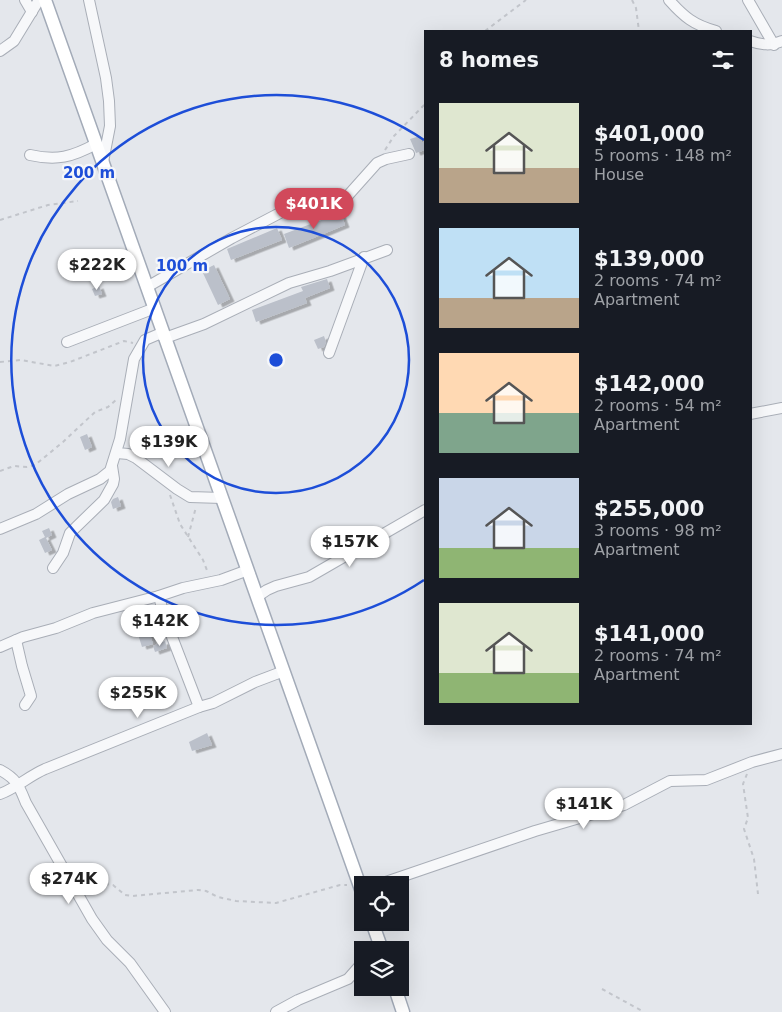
<!DOCTYPE html>
<html lang="en">
<head>
<meta charset="utf-8">
<style>
	:root { --surface:#171b24; --page:#242831; --text:#f1f3f6; --muted:#9ea1a6; --accent:#d1495b }
	body { margin:0; font-family:"DejaVu Sans",sans-serif; background:var(--page); color:var(--text); height:100vh; display:flex; flex-direction:column; font-size:19px; white-space:nowrap }
	* { box-sizing:border-box; margin:0 }
	p { font-size:16px; color:var(--muted) }
	.icon { flex:none; width:28px; height:28px; fill:none; stroke:currentColor; stroke-width:2; stroke-linecap:round; stroke-linejoin:round }
	.map { position:relative; flex:1; overflow:hidden }
	.sheet { position:absolute; left:424px; top:30px; width:328px; height:695px; display:flex; flex-direction:column; background:var(--surface); border-radius:0px; box-shadow:0 5px 20px #0002 }
	.sheet>* { flex:none }
	.controls { position:absolute; left:354px; top:876px; display:grid; gap:10px }
	.controls a { display:grid; place-items:center; width:55px; height:55px; border-radius:0px; background:var(--surface); box-shadow:0 5px 20px #0002; font-size:25px }
	.price { position:absolute; translate:-50% -42px; padding:0 11px; border-radius:18px; background:#fff; color:#222; font-size:16px; line-height:32px; filter:drop-shadow(0 1px 2px #0008) }
	.price::after { content:''; position:absolute; left:50%; top:30px; width:15px; height:11px; margin-left:-8px; background:inherit; clip-path:polygon(0 0,100% 0,50% 100%) }
	.price.active { background:var(--accent); color:#fff }
	ul { padding:0; list-style:none }
	li { display:flex; align-items:center; gap:15px; height:125px; padding:0 15px }
	li span { display:grid; place-items:center; flex:none; width:140px; height:100px; border-radius:0px; color:#555 }
	li>.icon { margin-inline-start:auto }
	span .icon { width:60px; height:60px; fill:#fffc; stroke-width:1 }
	li b { font-size:21px }
	h2 { display:flex; justify-content:space-between; align-items:center; height:60px; padding:0 15px; font-size:21px }
	.map>svg:first-child { display:block }
</style>
</head>
<body>
<div class="map">
<svg width="782" height="1012" viewBox="0 0 782 1012">
	<defs>
		<filter id="shadow"><feDropShadow dx="4.5" dy="2.5" stdDeviation="0" flood-color="#0004"/></filter>
	</defs>
	<rect width="100%" height="100%" fill="#e4e7ec"/>
	<!-- building -->
	<g fill="#bbc0ca" filter="url(#shadow)">
		<path d="M420,136L422,143L425,141V150L416,153L410,139Z"/>
		<path d="M341,214L345,225L289,248L284,234L332,216H338Z"/>
		<path d="M277,228L282,240L231,260L227,249Z"/>
		<path d="M89,264L93,273L84,277L80,268Z"/>
		<path d="M214,265L230,299L218,305L202,271Z"/>
		<path d="M327,279L330,288L305,298L307,303L256,322L252,310L303,291L301,287Z"/>
		<path d="M99,286L102,294L95,296L92,289Z"/>
		<path d="M324,336L326,342L324,347L318,349L314,340Z"/>
		<path d="M87,434L92,447L85,450L80,437Z"/>
		<path d="M118,497L121,506L113,509L111,502L113,499Z"/>
		<path d="M49,528L52,535L46,538L52,550L45,553L39,540L45,537L42,531Z"/>
		<path d="M145,619L153,644L142,647L136,628H138L136,621Z"/>
		<path d="M165,641L167,648L155,652L153,646Z"/>
		<path d="M207,733L212,745L192,751L189,742Z"/>
	</g>
	<g fill="none" stroke-linecap="round" stroke-linejoin="round">
		<!-- minor casing -->
		<g stroke="#a9aeb7" stroke-width="12">
			<g id="minor">
				<path d="M25,0L32,12"/>
				<path d="M89,0L106,78L109,101L110,126L103,162"/>
				<path d="M669,0C684,17 694,25 716,31"/>
				<path d="M748,0L774,45"/>
				<path d="M750,41C762,45 771,46 782,41"/>
				<path d="M0,51L14,41L39,0"/>
				<path d="M30,155C57,161 72,157 96,144"/>
				<path d="M147,287L232,238L299,203C318,200 320,208 335,210L377,163L386,159L409,154"/>
				<path d="M165,338L204,324L289,283L330,271L387,250"/>
				<path d="M67,342L155,308"/>
				<path d="M329,353L364,257"/>
				<path d="M750,414L782,408"/>
				<path d="M117,453L128,454L136,458L177,489L190,497L222,498"/>
				<path d="M0,529L36,514L68,494L100,479L110,471L120,439L134,359L145,340L159,334L165,337"/>
				<path d="M53,568L63,553L70,533L104,500L113,484L114,479L112,466"/>
				<path d="M159,596L164,616L199,707"/>
				<path d="M258,596L267,590L276,586L309,577L425,510"/>
				<path d="M16,640L22,666L31,696L25,705"/>
				<path d="M0,647L23,637L56,628L93,613L159,596L183,588L221,580L248,570"/>
				<path d="M0,770C17,779 19,786 26,803L92,919L107,940L130,963L165,1012"/>
				<path d="M0,794C16,788 29,776 45,769L199,707L213,703L255,682L284,671"/>
				<path d="M377,885L535,831L624,805L670,781L706,780L752,762L782,754"/>
				<path d="M276,1012L298,1000L348,979L362,963"/>
			</g>
		</g>
		<!-- major casing -->
		<g stroke="#a3abb8" stroke-width="15">
			<g id="major">
				<path d="M45,0L362,892"/>
				<path d="M372,922L382,950"/>
				<path d="M395,988L403,1012"/>
			</g>
		</g>
		<!-- path -->
		<g stroke="#c2c5cb" stroke-width="2" stroke-dasharray="4 4" stroke-linecap="butt">
			<path d="M632,0L636,8L639,31"/>
			<path d="M485,31L526,0"/>
			<path d="M385,150L394,136L425,104"/>
			<path d="M0,220L48,205L78,201"/>
			<path d="M0,362L21,360L54,366L70,362L124,341L133,343"/>
			<path d="M0,471L14,466L27,467L35,465L63,442L95,412L108,407L117,399"/>
			<path d="M170,495L180,524L203,560L208,573"/>
			<path d="M188,537L196,507"/>
			<path d="M747,774L743,784L748,818L744,829L754,859L758,894"/>
			<path d="M81,881L113,885L125,895L132,896L198,890L206,891L218,897L236,901L276,903L340,885H347"/>
			<path d="M602,989L644,1012"/>
		</g>
		<!-- minor -->
		<use href="#minor" stroke="#f7f8fa" stroke-width="10"/>
		<!-- major -->
		<use href="#major" stroke="#fff" stroke-width="12"/>
	</g>
	<!-- distance rings -->
	<g fill="none" stroke="#1d4ed8" stroke-width="2.5">
		<circle cx="276" cy="360" r="133"/>
		<path d="M424 580A265 265 0 1 1 424 140"/>
	</g>
	<circle cx="276" cy="360" r="8" fill="#1d4ed8" stroke="#f4f6f9" stroke-width="2.5"/>
	<g font-size="15" text-anchor="middle" font-weight="bold" fill="#1d4ed8" stroke="#f4f6f9" stroke-width="4.5" stroke-linejoin="round" paint-order="stroke">
		<text x="89" y="178">200 m</text>
		<text x="182" y="271">100 m</text>
	</g>
</svg>
<div class="controls">
<a><svg class="icon" aria-label="locate" viewBox="0 0 24 24"><circle cx="12" cy="12" r="6"/><path d="M12 2v4M12 18v4M2 12h4M18 12h4"/></svg></a>
<a><svg class="icon" aria-label="layers" viewBox="0 0 24 24"><path d="M12 4l9 5-9 5-9-5zM3 14l9 5 9-5"/></svg></a>
</div>
<b class="price active" style="left:314px;top:230px">$401K</b>
<b class="price" style="left:97px;top:291px">$222K</b>
<b class="price" style="left:169px;top:468px">$139K</b>
<b class="price" style="left:350px;top:568px">$157K</b>
<b class="price" style="left:160px;top:647px">$142K</b>
<b class="price" style="left:138px;top:719px">$255K</b>
<b class="price" style="left:584px;top:830px">$141K</b>
<b class="price" style="left:69px;top:905px">$274K</b>
<section class="sheet">
<h2>8 homes<svg class="icon" aria-label="filters" viewBox="0 0 24 24"><path d="M4 7h16M4 17h16"/><circle cx="9" cy="7" r="2"/><circle cx="15" cy="17" r="2"/></svg></h2>
<ul>
<li><span style="background:linear-gradient(#dfe7d0 65%,#b9a48a 0)"><svg class="icon" aria-label="home" viewBox="0 0 24 24"><path d="M3 11l9-7 9 7M6 9v11h12V9"/></svg></span><div><b>$401,000</b><p>5 rooms · 148 m²</p><p>House</p></div></li>
<li><span style="background:linear-gradient(#bfe0f5 70%,#b9a48a 0)"><svg class="icon" aria-label="home" viewBox="0 0 24 24"><path d="M3 11l9-7 9 7M6 9v11h12V9"/></svg></span><div><b>$139,000</b><p>2 rooms · 74 m²</p><p>Apartment</p></div></li>
<li><span style="background:linear-gradient(#ffd9b3 60%,#7fa58c 0)"><svg class="icon" aria-label="home" viewBox="0 0 24 24"><path d="M3 11l9-7 9 7M6 9v11h12V9"/></svg></span><div><b>$142,000</b><p>2 rooms · 54 m²</p><p>Apartment</p></div></li>
<li><span style="background:linear-gradient(#c9d6e8 70%,#8fb573 0)"><svg class="icon" aria-label="home" viewBox="0 0 24 24"><path d="M3 11l9-7 9 7M6 9v11h12V9"/></svg></span><div><b>$255,000</b><p>3 rooms · 98 m²</p><p>Apartment</p></div></li>
<li><span style="background:linear-gradient(#dfe7d0 70%,#8fb573 0)"><svg class="icon" aria-label="home" viewBox="0 0 24 24"><path d="M3 11l9-7 9 7M6 9v11h12V9"/></svg></span><div><b>$141,000</b><p>2 rooms · 74 m²</p><p>Apartment</p></div></li>
</ul>
</section>
</div>
</body>
</html>
